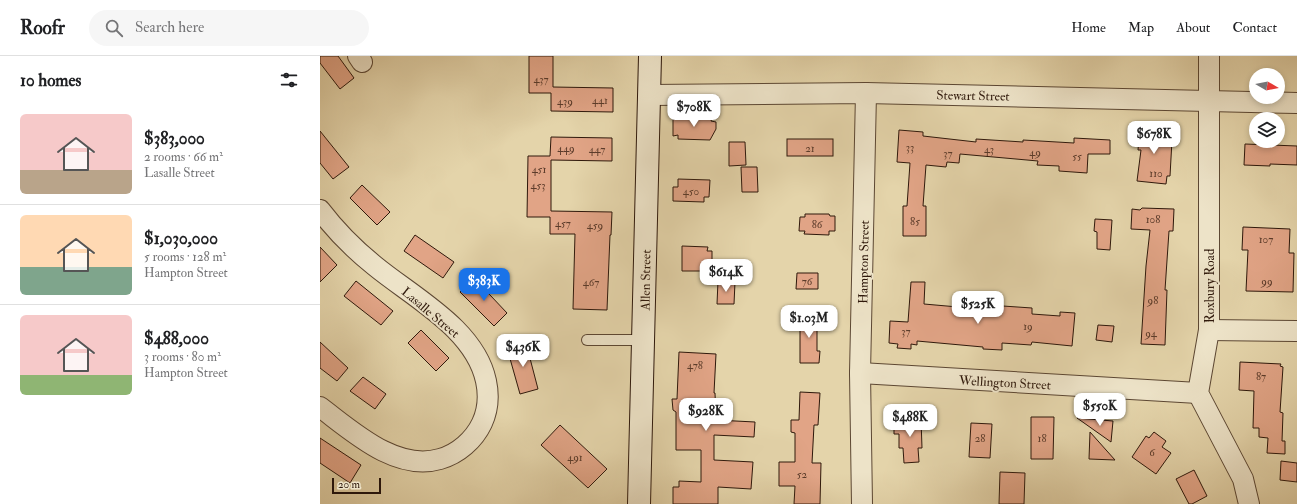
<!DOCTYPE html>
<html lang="en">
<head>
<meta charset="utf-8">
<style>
	:root { --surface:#fff; --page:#f6f6f6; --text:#202124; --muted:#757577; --line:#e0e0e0; --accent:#1a73e8 }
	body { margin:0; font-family:"IM FELL Double Pica",serif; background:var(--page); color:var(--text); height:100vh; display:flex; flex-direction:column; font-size:15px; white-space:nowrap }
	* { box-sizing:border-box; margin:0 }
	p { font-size:13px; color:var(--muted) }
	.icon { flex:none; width:22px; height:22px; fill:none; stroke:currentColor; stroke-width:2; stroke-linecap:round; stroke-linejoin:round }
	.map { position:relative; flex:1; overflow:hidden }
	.details { display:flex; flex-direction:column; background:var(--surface); width:320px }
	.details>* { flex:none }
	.needle { width:26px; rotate:99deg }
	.controls { position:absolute; left:929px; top:12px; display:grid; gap:8px }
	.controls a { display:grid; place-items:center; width:36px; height:36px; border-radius:50%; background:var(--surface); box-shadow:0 2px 6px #0003; font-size:20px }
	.scale { position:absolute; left:12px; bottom:10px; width:49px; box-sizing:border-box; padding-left:4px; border:2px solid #2e180b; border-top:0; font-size:11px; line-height:14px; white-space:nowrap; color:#2e180b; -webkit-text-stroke:3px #ede3c8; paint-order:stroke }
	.price { position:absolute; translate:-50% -34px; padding:0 9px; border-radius:8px; background:#fff; color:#222; font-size:13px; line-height:26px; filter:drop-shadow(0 1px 2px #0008) }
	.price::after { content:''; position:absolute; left:50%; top:24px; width:12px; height:9px; margin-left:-6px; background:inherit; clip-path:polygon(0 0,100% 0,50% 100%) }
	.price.current { background:var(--accent); color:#fff }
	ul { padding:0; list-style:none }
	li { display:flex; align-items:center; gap:12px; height:100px; padding:0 20px }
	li+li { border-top:1px solid var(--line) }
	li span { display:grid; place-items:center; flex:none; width:112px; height:80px; border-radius:6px; color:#555 }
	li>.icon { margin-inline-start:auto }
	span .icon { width:48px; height:48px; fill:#fffc; stroke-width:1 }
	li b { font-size:17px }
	h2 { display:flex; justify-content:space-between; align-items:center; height:48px; padding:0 20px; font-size:17px }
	header { display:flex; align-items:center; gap:24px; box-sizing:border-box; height:56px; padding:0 20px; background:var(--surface); border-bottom:1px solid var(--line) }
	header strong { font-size:19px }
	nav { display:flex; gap:22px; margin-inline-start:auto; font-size:14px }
	.search { width:280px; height:36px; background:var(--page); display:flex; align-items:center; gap:10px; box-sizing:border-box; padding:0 14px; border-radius:22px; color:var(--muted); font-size:15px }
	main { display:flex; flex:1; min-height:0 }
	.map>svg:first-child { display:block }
</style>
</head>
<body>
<header>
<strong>Roofr</strong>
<div class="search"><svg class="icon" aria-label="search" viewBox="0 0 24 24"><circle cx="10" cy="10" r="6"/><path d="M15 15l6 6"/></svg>Search here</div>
<nav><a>Home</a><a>Map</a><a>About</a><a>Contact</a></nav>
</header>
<main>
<section class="details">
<h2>10 homes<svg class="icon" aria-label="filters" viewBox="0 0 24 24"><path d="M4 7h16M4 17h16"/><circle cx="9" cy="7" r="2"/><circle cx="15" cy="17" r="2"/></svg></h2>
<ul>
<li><span style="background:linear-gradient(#f6c9c9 70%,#b9a48a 0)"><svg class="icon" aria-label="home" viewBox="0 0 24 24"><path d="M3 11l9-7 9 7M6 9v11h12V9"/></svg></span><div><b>$383,000</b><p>2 rooms · 66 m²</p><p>Lasalle Street</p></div></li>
<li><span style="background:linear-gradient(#ffd9b3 65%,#7fa58c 0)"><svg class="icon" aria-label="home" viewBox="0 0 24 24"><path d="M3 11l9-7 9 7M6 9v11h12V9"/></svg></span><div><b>$1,030,000</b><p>5 rooms · 128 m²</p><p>Hampton Street</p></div></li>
<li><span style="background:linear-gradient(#f6c9c9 75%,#8fb573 0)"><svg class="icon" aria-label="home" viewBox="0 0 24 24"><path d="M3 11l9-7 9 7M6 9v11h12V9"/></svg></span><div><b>$488,000</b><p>3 rooms · 80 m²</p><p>Hampton Street</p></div></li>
</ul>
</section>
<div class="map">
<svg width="977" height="448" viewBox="0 0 977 448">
	<rect width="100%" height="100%" fill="#e4d4aa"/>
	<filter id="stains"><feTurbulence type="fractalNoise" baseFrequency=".005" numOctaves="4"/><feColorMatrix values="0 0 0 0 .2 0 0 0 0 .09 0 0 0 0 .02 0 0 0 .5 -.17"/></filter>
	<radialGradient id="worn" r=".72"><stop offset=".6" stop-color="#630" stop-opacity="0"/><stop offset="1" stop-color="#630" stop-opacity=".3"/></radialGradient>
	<!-- building -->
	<g fill="#e1a486" stroke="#2e180b">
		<path d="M0,0H18L34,22L20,33L0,7Z"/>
		<path d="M209,0H233V31L293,32V56L231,55V37H209Z"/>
		<path d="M358,61L392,62L391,65L396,66V73L390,84L358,83V79L353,80V63H358Z"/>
		<path d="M820,70L848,72V83L852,84L850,120H847L846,128L817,125L821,94H818Z"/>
		<path d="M579,74L603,76V80L656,86V83L703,86V84L754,87V82L790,84V98H768L767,117L739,115V110L717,109L718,105L640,98L639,107L627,106L626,111L606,109L603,150H606V180H583V150H587L590,107L577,106Z"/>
		<path d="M0,75L29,111L13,123L0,107Z"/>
		<path d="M231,81L292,82V105L231,104V155L292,156L291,179H290L287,254L253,253L255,178H230V161H207L208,100H230Z"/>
		<rect x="467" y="83" width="46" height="17"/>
		<path d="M409,86H425L426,109L409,110Z"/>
		<path d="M925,88L977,90V109L950,108V110L924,109Z"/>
		<path d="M421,111H437L438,136H422Z"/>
		<path d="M358,123L390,124L389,141H384V146L353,145V131H358Z"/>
		<path d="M42,129L70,156L57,169L30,142Z"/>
		<path d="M822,152L854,153L853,175H849L845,234H847L845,289L821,288L826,210L830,174L811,173L812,153L820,154Z"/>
		<path d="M485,158H509L510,160H515V175H509V179L484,178L485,175H479L480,161H485Z"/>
		<path d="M775,163L792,164L790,194L777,193V176L774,175Z"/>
		<path d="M923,171L970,173L969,197H974L973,236L926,235L928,194H922Z"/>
		<path d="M95,179L134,206L123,222L84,195Z"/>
		<path d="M362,190L388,191L387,195H392V215H362Z"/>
		<path d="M0,191L17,209L0,226Z"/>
		<path d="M477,217H498V233H476Z"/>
		<path d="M154,222L187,257L174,270L140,236Z"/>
		<path d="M36,225L73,255L61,269L24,240Z"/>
		<path d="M398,225L415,226L414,248H397Z"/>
		<path d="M591,226H605L604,248L638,251L639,247L712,252V258L740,260V256L755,257L752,290L712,286L711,289L682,287V294L663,293V291L597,285V289L591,288V293L577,292L578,288L569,287L570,265L588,266Z"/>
		<path d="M480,258H497V295H500L499,307H480Z"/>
		<path d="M778,269L794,270L792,286L776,284Z"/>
		<path d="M101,274L129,302L116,315L88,287Z"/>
		<path d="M0,286L28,312L17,325L0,312Z"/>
		<path d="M206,287L218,333L200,338L187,292Z"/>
		<path d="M359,296L396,298L394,337H395L396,364L435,366L434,381L394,379V404L433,406L431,433L398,431V448H353V431H359V425L381,426V394H356V356L353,354L352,343H357Z"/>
		<path d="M920,306L961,308L960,310L963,311L960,356L963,357L962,385H965V398L947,397L948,382L939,381V372H933L934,335L919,334Z"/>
		<path d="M43,321L66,338L55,353L30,335Z"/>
		<path d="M480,336L500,337L498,369H494L492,407H501L500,448H474L475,430H459V406H475V377L471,376V364H479Z"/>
		<path d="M711,361H734L733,403H711Z"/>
		<path d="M757,362L793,365L791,386Z"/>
		<path d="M585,363H601L602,392H598L599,406L584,407L583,392H579V378H574V365H585Z"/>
		<path d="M651,367L672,368L670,402L649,401Z"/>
		<path d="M240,369L287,413L268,432L221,389Z"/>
		<path d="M770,376L795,404L769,403Z"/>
		<path d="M834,376L846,385L842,391L851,397L836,418L812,401L826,380L829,382Z"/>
		<path d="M0,382L41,409L30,427L0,407Z"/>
		<path d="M961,405L977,407V426L960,424Z"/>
		<path d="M874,414L887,440L872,448H869L856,423Z"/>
		<path d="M680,416L705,417L704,448H679Z"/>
	</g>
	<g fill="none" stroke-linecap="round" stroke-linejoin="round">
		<!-- lane casing -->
		<g stroke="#5c4733" stroke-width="12">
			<path id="lane" d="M267,284H323"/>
		</g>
		<!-- street casing -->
		<g stroke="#5c4733" stroke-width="22">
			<g id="street">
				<path d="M38,0L42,6"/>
				<path d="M889,0V274L878,337L923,423L929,448"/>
				<path d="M330,39L546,37L977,47"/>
				<path d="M0,154C16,175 35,194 55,210C94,242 155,273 166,325C169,339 168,354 162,367C154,384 138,398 120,403C76,416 32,375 0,351"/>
				<path d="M889,274L977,275"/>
				<path d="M540,317L878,337"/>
				<path d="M542,448L540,317L546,37"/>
			</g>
		</g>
		<!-- secondary casing -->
		<g stroke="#2e180b" stroke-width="24">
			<path id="secondary" d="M319,448L330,0"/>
		</g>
		<!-- lane -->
		<use href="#lane" stroke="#ede3c8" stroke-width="10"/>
		<!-- street -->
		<use href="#street" stroke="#ede3c8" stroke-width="20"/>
		<!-- secondary -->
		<use href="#secondary" stroke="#ede3c8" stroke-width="22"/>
	</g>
	<g text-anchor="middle" stroke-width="4" stroke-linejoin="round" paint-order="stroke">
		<!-- number labels -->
		<g font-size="11" fill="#5b3b2a">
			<text x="221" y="27">437</text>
			<text x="280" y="48">441</text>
			<text x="245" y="49">439</text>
			<text x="590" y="95">33</text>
			<text x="246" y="96">449</text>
			<text x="490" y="96">21</text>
			<text x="277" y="97">447</text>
			<text x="669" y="97">43</text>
			<text x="715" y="100">49</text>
			<text x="628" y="101">37</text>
			<text x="757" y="104">55</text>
			<text x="219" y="117">451</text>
			<text x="836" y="121">110</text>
			<text x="218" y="133">453</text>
			<text x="371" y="139">450</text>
			<text x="833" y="167">108</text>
			<text x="595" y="169">85</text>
			<text x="243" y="171">457</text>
			<text x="497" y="172">86</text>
			<text x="275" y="173">459</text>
			<text x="946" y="187">107</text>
			<text x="487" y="229">76</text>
			<text x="947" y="229">99</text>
			<text x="271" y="230">467</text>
			<text x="833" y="248">98</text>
			<text x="708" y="274">19</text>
			<text x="586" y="279">37</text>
			<text x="831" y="281">94</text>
			<text x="375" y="313">478</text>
			<text x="941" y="324">87</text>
			<text x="660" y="386">28</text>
			<text x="722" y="386">18</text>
			<text x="832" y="400">6</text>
			<text x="255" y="405">491</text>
			<text x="482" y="422">52</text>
		</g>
		<!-- street labels -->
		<g font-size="13" fill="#2e180b" stroke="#ede3c8">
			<text transform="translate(653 39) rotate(1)" y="5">Stewart Street</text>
			<text transform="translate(543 206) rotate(-89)" y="5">Hampton Street</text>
			<text transform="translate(325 224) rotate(-89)" y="5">Allen Street</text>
			<text transform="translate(889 230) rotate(-90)" y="5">Roxbury Road</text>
			<text transform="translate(111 256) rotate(40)" y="5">Lasalle Street</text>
			<text transform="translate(685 326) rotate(3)" y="5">Wellington Street</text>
		</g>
	</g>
	<rect width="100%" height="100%" filter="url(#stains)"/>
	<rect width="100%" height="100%" fill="url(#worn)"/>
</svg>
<div class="controls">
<a><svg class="needle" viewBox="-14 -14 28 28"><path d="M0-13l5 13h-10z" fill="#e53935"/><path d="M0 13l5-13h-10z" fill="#757577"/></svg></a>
<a><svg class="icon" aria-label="layers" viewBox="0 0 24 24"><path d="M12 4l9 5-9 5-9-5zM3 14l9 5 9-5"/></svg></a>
</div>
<div class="scale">20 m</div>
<b class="price" style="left:374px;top:72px">$708K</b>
<b class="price" style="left:834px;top:99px">$678K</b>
<b class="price" style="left:406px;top:237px">$614K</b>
<b class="price current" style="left:164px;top:246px">$383K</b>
<b class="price" style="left:658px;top:269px">$525K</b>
<b class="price" style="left:489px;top:283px">$1.03M</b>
<b class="price" style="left:203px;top:312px">$436K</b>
<b class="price" style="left:780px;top:371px">$550K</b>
<b class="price" style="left:386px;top:376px">$928K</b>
<b class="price" style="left:590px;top:382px">$488K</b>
</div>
</main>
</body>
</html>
